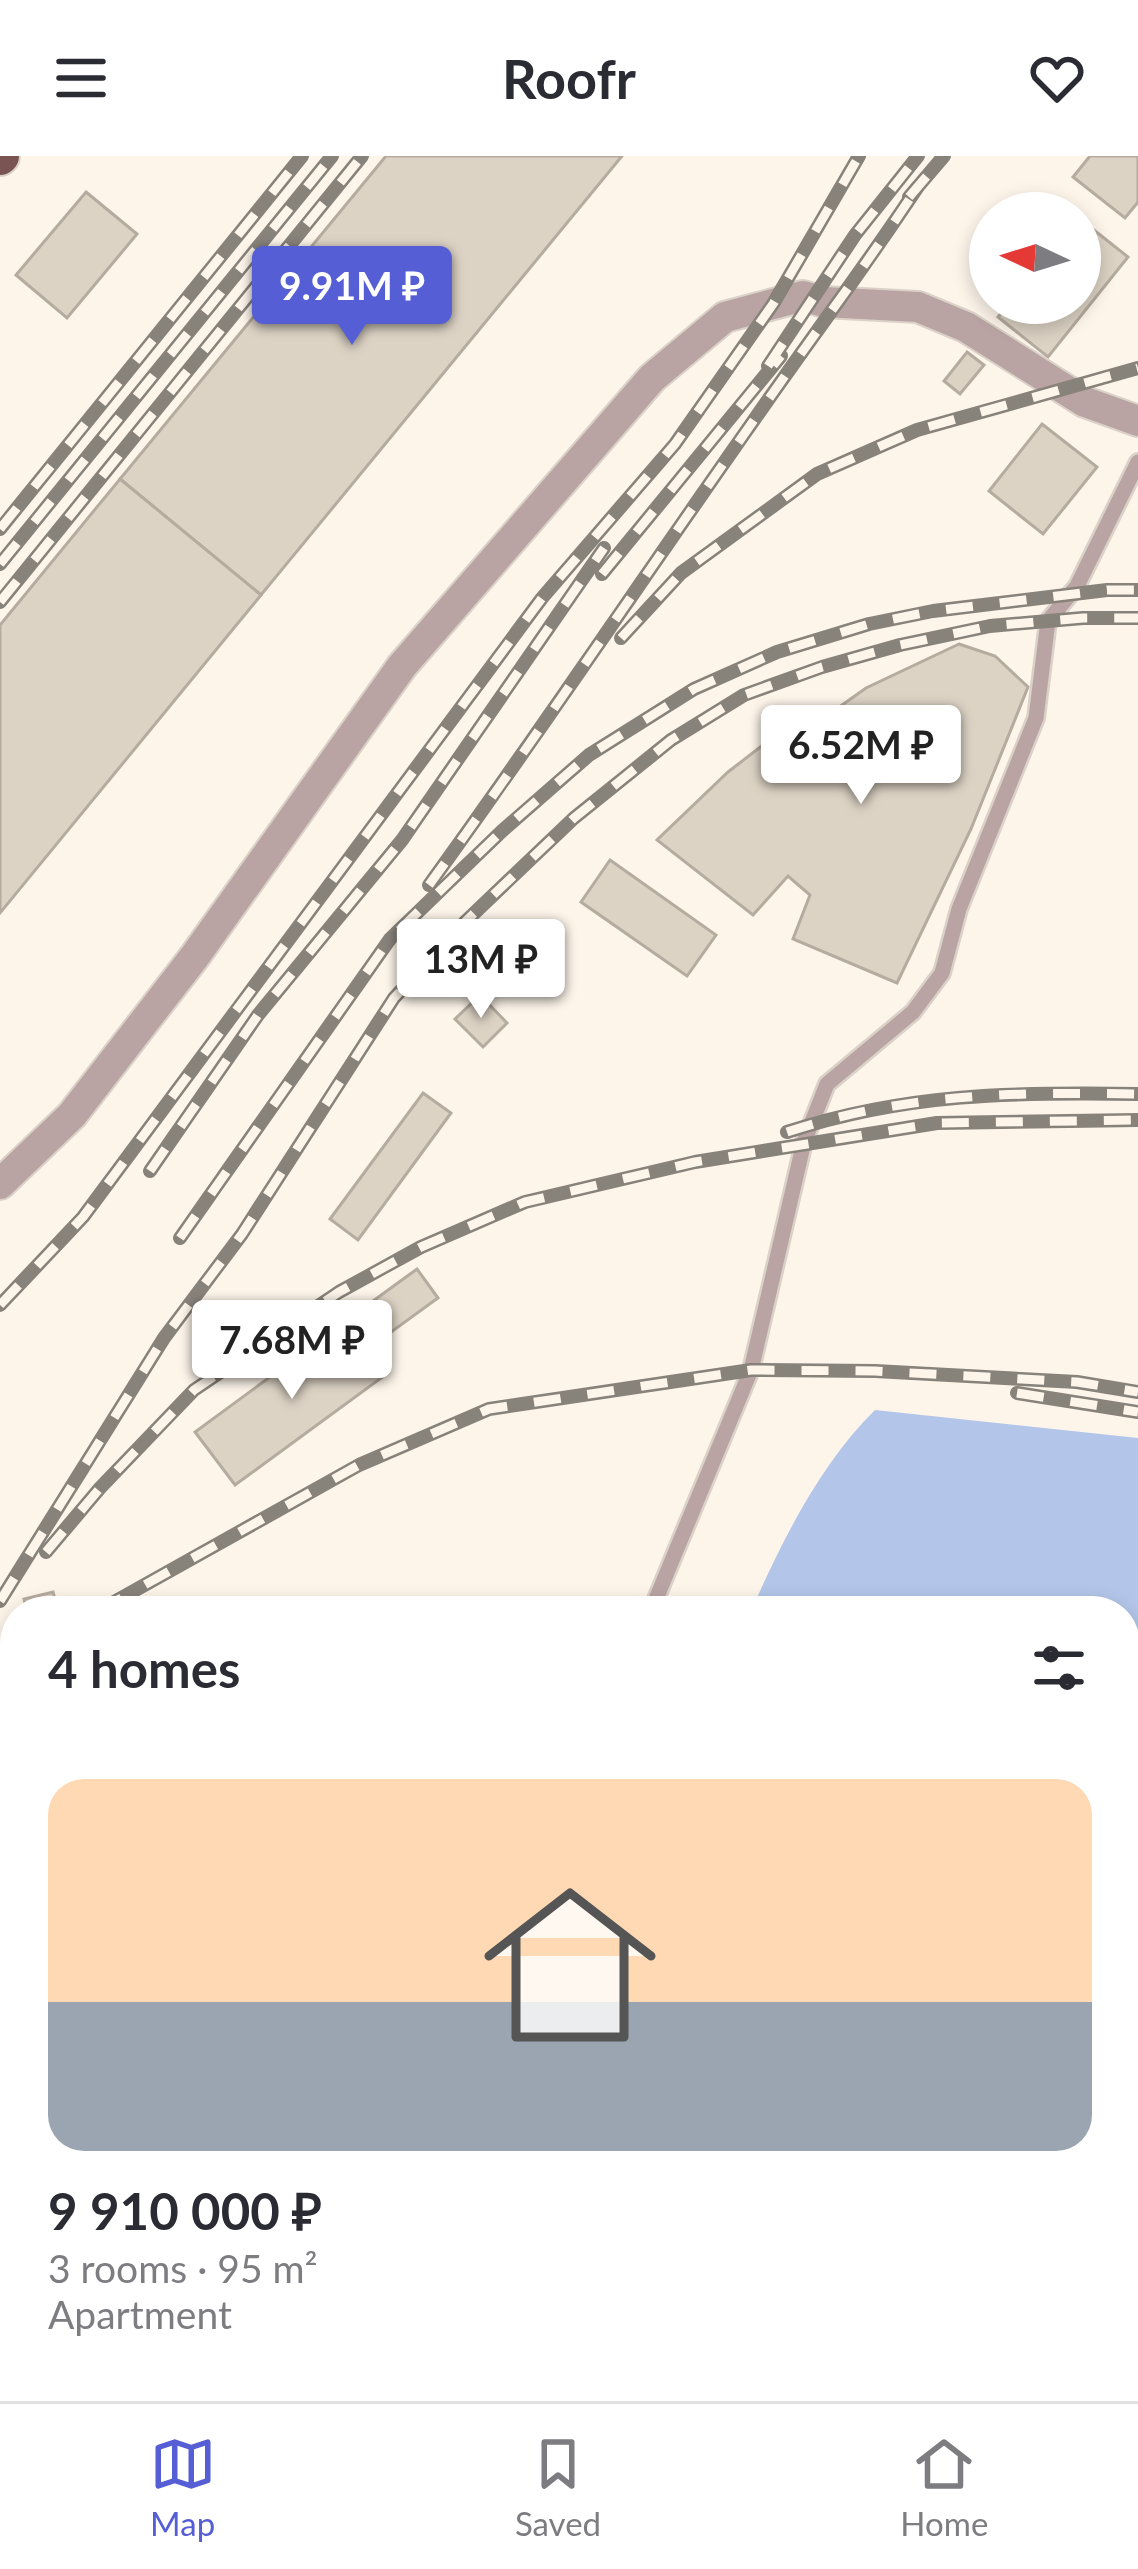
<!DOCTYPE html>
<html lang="en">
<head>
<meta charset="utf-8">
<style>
	:root { --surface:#fff; --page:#f7f7f7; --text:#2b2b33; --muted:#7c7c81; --line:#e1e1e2; --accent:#555ed5 }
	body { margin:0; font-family:Lato,sans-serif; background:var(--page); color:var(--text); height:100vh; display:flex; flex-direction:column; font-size:45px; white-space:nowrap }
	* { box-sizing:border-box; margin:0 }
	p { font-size:39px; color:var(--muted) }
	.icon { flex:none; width:66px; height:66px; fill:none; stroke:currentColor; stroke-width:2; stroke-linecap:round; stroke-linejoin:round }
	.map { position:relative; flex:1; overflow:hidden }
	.sheet { position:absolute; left:0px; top:1440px; width:1140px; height:807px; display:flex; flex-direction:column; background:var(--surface); border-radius:48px 48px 0 0; box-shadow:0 6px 18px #0003 }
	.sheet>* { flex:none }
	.needle { width:78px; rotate:274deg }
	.tools { position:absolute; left:969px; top:36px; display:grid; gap:24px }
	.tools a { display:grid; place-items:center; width:132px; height:132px; border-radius:50%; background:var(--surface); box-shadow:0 6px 18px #0003; font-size:60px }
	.price { position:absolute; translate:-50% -102px; padding:0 27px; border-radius:12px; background:#fff; color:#222; font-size:39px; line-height:78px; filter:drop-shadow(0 3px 6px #0008) }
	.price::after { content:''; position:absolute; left:50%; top:72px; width:36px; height:27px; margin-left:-18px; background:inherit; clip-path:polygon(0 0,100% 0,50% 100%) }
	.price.on { background:var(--accent); color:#fff }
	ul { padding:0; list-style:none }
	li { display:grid; align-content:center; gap:24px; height:636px; padding:0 48px }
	li span { display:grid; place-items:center; height:372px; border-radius:36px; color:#555 }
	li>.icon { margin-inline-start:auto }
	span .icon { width:216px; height:216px; fill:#fffc; stroke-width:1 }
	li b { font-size:51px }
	h2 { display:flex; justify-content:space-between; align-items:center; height:144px; padding:0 48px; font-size:51px }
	header { display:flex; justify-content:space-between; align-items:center; height:156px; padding:0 48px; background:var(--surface); font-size:54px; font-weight:700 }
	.menu { display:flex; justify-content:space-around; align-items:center; height:168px; border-top:3px solid var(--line); background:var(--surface); font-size:33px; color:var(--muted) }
	.menu a { display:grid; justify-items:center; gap:6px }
	.menu .on { color:var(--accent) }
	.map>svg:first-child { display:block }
</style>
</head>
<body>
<header><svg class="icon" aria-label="menu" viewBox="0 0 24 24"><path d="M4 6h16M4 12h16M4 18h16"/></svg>Roofr<svg class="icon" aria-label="heart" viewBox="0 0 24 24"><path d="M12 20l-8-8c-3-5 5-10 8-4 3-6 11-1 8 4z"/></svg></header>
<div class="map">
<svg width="1138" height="2245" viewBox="0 0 1138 2245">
	<rect width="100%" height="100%" fill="#fdf5ea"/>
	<!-- water -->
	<path fill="#b3c6e9" d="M875,1254L1138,1282V2245H631L636,2232H1125V1455H751C782,1385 820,1308 875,1254Z"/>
	<!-- building -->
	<g fill="#ddd3c5" stroke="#b5ab9e" stroke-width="3">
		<path d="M386,0H622L261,439L120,323Z"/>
		<path d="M1090,0H1138V46L1125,62L1073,21Z"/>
		<path d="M86,36L137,78L67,162L16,119Z"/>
		<path d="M1080,63L1128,101L1048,201L998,161L1009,147H1080Z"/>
		<path d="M967,196L984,209L960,238L944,225Z"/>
		<path d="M1042,268L1097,311L1043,378L989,335Z"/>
		<path d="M120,323L261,439L0,757V469Z"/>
		<path d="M959,488L995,500L1028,531L971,673L897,827L793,783L810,739L788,720L753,759L657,684L728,616L785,572L818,566L866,532Z"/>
		<path d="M610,704L716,779L687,820L581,746Z"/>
		<path d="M480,839L507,867L483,891L455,863Z"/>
		<path d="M423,937L451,957L358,1084L330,1063Z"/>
		<path d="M417,1113L438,1142L376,1187L355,1158Z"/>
		<path d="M349,1163L388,1217L235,1329L195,1276Z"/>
		<path d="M53,1436L58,1454L27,1455L24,1443Z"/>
		<path d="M0,2035L15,2042V2073L0,2108Z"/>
		<path d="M34,2232H245L239,2245H28Z"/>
	</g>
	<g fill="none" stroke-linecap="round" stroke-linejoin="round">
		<!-- service casing -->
		<g stroke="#dad2c8" stroke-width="20">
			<g id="service">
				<path d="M651,1455L751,1214L804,986L827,928L913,856L942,817L959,753L1036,562L1048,465L1077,430L1138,306"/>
				<path d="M0,1954L15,1948"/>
			</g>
		</g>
		<!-- minor casing -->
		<g stroke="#dad2c8" stroke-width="34">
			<path id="minor" d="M0,1028L72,959L195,800L402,510L652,222L725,161L803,140L824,146L918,151L966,171L1085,246L1138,265"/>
		</g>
		<!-- trunk casing -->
		<g stroke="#dad2c8" stroke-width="40">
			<path id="trunk" d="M0,1L1,0"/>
		</g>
		<!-- service -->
		<use href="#service" stroke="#b9a4a3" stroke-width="15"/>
		<!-- minor -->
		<use href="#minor" stroke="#b9a4a3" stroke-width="30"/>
		<!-- trunk -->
		<use href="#trunk" stroke="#795453" stroke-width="36"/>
		<!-- rail casing -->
		<g stroke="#87827a" stroke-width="14">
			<g id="rail">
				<path d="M909,41L944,0"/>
				<path d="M768,210L855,79L918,0"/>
				<path d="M0,373L302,0"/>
				<path d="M0,408L332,0"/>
				<path d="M602,418L781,200"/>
				<path d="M0,446L362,0"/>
				<path d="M621,482L681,417L817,318L917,274L1138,212"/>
				<path d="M429,729C540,576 645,419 754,264C808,186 865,111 917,32"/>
				<path d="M787,976C906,937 1014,936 1138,938"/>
				<path d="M150,1015L258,859L402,684L604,392"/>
				<path d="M180,1082L390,783L502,675L589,599L694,533L777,496L869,468L933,455L1107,434H1138"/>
				<path d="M0,1149L83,1061L542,442L675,288L773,148L859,0"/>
				<path d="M1017,1237L1138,1256"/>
				<path d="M46,1396L100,1332L194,1234L339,1136L421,1091L525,1046L695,1006L937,967L1138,964"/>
				<path d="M0,1445L164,1182L242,1078L394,842L466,765L574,662L671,584L744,539L822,511L900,489L990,470L1083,462H1138"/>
				<path d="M98,1455L359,1309L489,1253L751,1214L875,1215L1077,1226L1138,1236"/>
				<path d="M0,1530L15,1517"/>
				<path d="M483,2245L489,2232"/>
				<path d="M513,2245L519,2232"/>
			</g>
		</g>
		<!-- rail -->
		<use href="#rail" stroke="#fdf5ea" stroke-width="9" stroke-dasharray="27" stroke-linecap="butt"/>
	</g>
</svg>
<div class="tools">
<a><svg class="needle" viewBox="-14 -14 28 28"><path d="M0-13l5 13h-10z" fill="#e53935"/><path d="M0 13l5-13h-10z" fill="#7c7c81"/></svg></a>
</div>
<b class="price on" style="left:352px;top:192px">9.91M ₽</b>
<b class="price" style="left:861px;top:651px">6.52M ₽</b>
<b class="price" style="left:481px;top:865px">13M ₽</b>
<b class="price" style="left:292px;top:1246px">7.68M ₽</b>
<section class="sheet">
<h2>4 homes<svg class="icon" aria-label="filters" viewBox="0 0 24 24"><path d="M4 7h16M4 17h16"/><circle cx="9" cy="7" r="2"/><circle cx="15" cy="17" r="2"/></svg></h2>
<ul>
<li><span style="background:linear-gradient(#ffd9b3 60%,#9aa5b1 0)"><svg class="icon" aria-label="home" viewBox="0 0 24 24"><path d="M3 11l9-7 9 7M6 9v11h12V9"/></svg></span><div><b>9 910 000 ₽</b><p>3 rooms · 95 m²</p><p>Apartment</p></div></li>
</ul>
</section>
</div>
<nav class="menu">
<a class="on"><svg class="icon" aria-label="map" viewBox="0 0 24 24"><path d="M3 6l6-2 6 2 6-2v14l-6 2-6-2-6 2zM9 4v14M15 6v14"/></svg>Map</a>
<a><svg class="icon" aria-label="saved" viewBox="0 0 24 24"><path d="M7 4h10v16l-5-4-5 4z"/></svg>Saved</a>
<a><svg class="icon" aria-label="home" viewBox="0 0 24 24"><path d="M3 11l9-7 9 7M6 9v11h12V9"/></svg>Home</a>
</nav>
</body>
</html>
